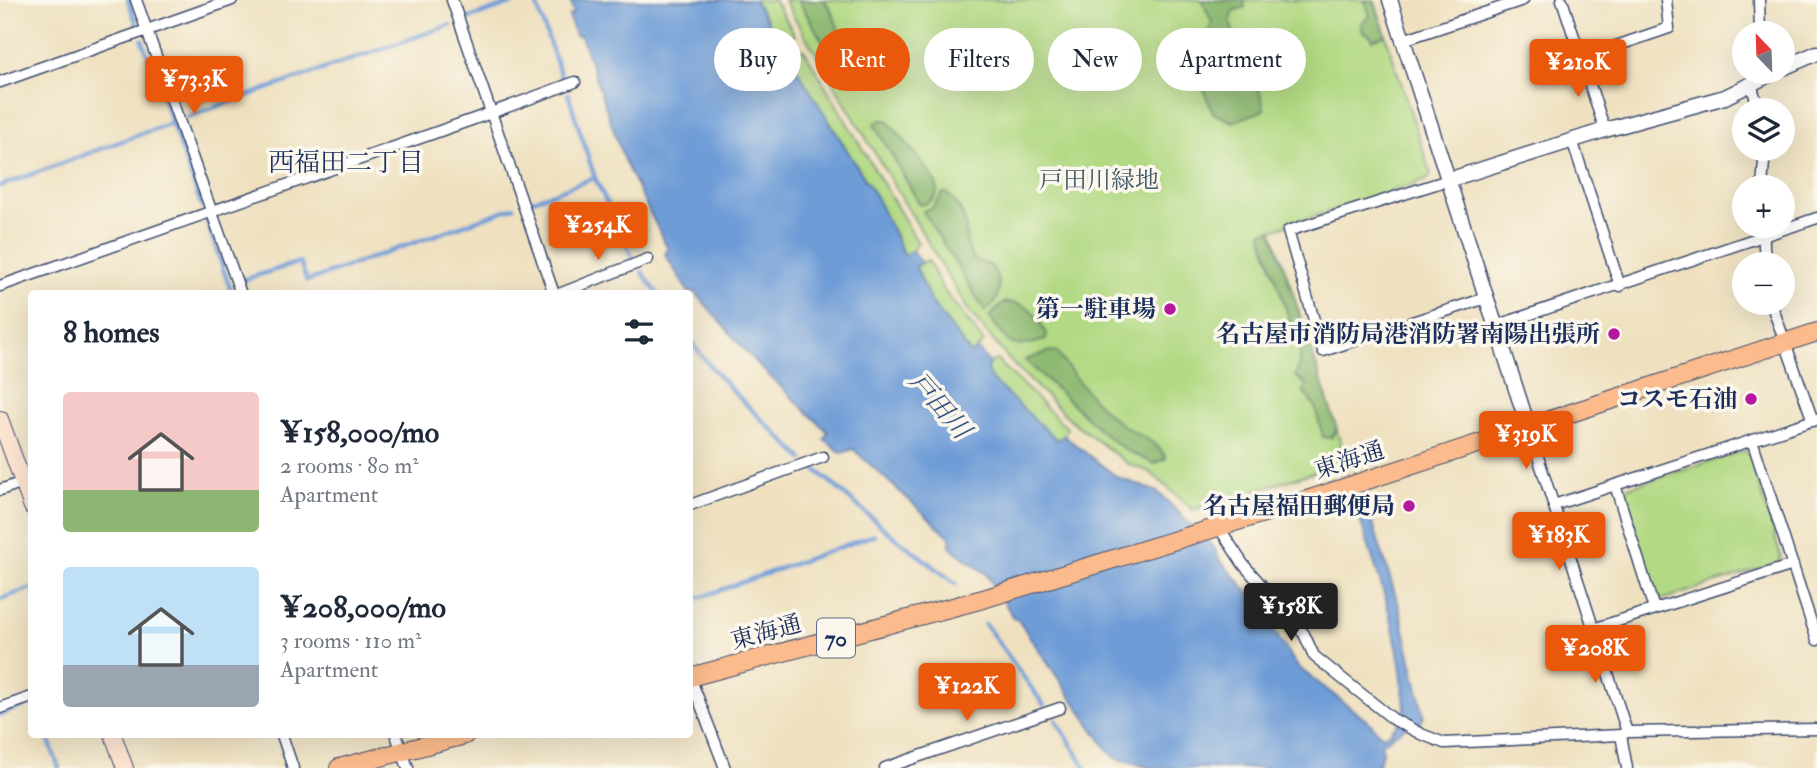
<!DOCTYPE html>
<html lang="en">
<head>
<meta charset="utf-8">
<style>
	:root { --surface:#fff; --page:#f6f6f7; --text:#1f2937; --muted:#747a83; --accent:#ea580c }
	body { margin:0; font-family:"IM FELL Double Pica","Noto Serif JP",serif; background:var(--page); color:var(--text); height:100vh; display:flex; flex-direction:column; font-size:26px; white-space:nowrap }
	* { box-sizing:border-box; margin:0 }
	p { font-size:23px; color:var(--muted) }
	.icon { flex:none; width:38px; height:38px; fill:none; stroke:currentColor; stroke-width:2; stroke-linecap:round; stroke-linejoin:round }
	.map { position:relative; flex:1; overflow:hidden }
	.drawer { position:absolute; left:28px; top:290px; width:665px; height:448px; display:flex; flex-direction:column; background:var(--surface); border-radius:7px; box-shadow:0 7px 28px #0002 }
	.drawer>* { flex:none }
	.top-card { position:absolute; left:714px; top:28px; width:665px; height:63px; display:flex; gap:14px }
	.needle { width:46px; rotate:337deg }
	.controls { position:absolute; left:1732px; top:21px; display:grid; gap:14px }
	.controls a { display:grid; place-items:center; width:63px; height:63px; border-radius:50%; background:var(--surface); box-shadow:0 7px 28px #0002; font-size:35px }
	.price { position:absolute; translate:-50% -60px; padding:0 16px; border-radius:7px; background:var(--accent); color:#fff; font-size:23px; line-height:46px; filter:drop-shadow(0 2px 4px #0008) }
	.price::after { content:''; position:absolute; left:50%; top:42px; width:21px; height:16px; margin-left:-10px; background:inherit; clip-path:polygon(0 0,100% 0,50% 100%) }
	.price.on { background:#222; color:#fff }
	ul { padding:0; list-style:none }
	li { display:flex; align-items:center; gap:21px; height:175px; padding:0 35px }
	li span { display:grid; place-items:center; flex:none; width:196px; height:140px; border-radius:7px; color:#555 }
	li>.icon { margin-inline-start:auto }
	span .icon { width:84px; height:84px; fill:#fffc; stroke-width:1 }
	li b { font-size:30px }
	h2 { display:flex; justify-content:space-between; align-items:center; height:84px; padding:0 35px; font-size:30px }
	.pill { padding:0 24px; border-radius:32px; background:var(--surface); box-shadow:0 7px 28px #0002; font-size:24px; line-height:63px }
	.pill.on { background:var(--accent); color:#fff }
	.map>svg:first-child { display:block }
</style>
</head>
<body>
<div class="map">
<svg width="1817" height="768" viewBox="0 0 1817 768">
	<rect width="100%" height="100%" fill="#fbf7ec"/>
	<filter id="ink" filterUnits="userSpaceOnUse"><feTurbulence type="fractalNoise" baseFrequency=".0143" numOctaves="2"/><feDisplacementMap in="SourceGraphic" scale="14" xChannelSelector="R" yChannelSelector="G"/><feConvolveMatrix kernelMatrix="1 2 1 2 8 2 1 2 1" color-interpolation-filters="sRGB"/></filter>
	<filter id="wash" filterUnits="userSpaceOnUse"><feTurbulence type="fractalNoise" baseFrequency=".00686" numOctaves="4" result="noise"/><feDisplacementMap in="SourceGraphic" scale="28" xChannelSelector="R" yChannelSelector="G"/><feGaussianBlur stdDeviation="1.57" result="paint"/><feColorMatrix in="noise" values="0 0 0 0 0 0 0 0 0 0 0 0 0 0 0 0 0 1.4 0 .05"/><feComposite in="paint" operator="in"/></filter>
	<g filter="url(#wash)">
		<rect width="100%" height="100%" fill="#efe1c0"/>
		<!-- green -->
		<g fill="#b2d983" stroke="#668470" stroke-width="2">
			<path d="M754,0H774L795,35L780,41Z"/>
			<path d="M784,0H1374L1431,175L1427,180L1272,230L1347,462L1193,510L1150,472L1127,463L1073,422L1012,363L970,313Z"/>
			<path d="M793,48L804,50L918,243L912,251L904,255L876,197L788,55Z"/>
			<path d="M928,260L942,288L984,342L972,354L932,303L915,266Z"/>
			<path d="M997,360L1067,428L1064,436L1057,440L990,379L987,369L989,363Z"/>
			<path d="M1744,451L1750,454L1781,557L1778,563L1661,600L1656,596L1623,495L1625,488Z"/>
		</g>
		<!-- forest -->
		<g fill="#8db971" stroke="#547468" stroke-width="2">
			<path d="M798,0H824L833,14L849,58V63L844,68L838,67Z"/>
			<path d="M1202,0H1244L1245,7L1233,11C1223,27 1250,66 1256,82C1260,91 1262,100 1264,109L1262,111L1233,122L1213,113L1194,66C1197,60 1202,57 1204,51C1207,41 1208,32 1212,22Z"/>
			<path d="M1368,0H1374L1386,35L1373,40L1371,36L1363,32L1361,23L1370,15L1365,2Z"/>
			<path d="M881,120H887C895,130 937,177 937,187C939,197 929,203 920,205L874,124Z"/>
			<path d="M943,193H947C954,201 963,211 965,222C968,241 963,240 974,260L990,265C1002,280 1003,300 985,311L923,211L933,207Z"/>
			<path d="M1272,230L1337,429L1331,438L1323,437L1315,407L1303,391L1306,384L1295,376L1300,364V352L1262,236V232Z"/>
			<path d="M1005,302C1032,304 1036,313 1047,336L1045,340C1007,351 1013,346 989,317Z"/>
			<path d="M1051,351L1057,352C1074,377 1094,403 1118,422C1134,434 1157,440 1166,458L1155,464L1127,451L1109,438L1025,360Z"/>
		</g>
		<!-- water -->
		<path fill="#6e9cd7" stroke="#44669a" stroke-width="2" d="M570,0H754L779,41L789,39L793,48L788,55L876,197L904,255L912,251L921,262L916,267L930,300L971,354L978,349L989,363L987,369L991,379L1057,440L1064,436L1117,477L1158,492L1216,550L1219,559L1246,589L1298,667L1370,723C1379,733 1382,742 1393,729C1397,725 1401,721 1403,716C1407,709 1404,698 1403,689C1398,626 1375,566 1355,505L1366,502L1398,603L1424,716L1419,726L1412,723L1381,744L1383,750L1377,768H1151L1116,758L1107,749L1018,620L1014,618L986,574L950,547V537L853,449L842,453L824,439L828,432L755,362L694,291L689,293L665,254L668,249L625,163L581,36L575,35L569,16L574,13Z"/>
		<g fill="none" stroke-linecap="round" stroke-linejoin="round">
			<!-- stream -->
			<g stroke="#6e9cd7" stroke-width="4.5">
				<path d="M128,0L138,28"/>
				<path d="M535,0L562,79"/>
				<path d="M467,19L522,0"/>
				<path d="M142,40L202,207"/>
				<path d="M568,94L595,178L634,260"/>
				<path d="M187,117L450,25"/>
				<path d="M0,186L171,123"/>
				<path d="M531,201L591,179"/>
				<path d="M206,219L232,294"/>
				<path d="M642,272L658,294"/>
				<path d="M243,280L300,262L307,281L514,207"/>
				<path d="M690,340C721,384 764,421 803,459"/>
				<path d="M814,468L887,531L956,584"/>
				<path d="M0,599L32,588"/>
				<path d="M690,601L874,535"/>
				<path d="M985,624L1044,705"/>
				<path d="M0,715L24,706"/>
				<path d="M1056,720L1086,768"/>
				<path d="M47,735L59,768"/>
			</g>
		</g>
	</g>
	<g filter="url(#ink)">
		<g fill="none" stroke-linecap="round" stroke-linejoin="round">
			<!-- minor casing -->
			<g stroke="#3b4a6d" stroke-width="13">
				<g id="minor">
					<path d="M136,0L241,294"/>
					<path d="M452,0L554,294"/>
					<path d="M1562,0L1581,58L1669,28L1666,0"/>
					<path d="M1759,0L1760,33"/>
					<path d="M1403,40L1523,0"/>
					<path d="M1581,58L1605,130"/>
					<path d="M0,82L232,0"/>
					<path d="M1751,84L1759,110"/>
					<path d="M1572,140L1620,286"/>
					<path d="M1448,180L1288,231L1323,351L1486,298"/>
					<path d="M1762,187L1765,149"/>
					<path d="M1763,226L1765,264"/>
					<path d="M0,286L491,113L575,82"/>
					<path d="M559,294L648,259"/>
					<path d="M1771,303L1813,421"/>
					<path d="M1495,326L1817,218"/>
					<path d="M1528,426L1627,732"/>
					<path d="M1752,440L1817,640"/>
					<path d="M1615,485L1654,609"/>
					<path d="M0,490L32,479"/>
					<path d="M690,505L823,457"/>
					<path d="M1554,505L1817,419"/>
					<path d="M1218,526L1243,564L1304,634L1314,656L1393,719L1421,734L1444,743L1621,735"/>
					<path d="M1593,629L1793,565"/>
					<path d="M690,677L725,768"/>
					<path d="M0,708L32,697"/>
					<path d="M1627,732L1817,729"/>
					<path d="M1627,732L1621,735L1627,768"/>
					<path d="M282,735L293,768"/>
					<path d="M396,735L408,768"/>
					<path d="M885,768L1060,708"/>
				</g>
			</g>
			<!-- tertiary casing -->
			<g stroke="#3b4a6d" stroke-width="17">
				<g id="tertiary">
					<path d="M1390,0L1528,426"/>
					<path d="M1783,68L1817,53"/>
					<path d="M1448,180L1605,130L1725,97L1775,72"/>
				</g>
			</g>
			<!-- secondary casing -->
			<g stroke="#3b4a6d" stroke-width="18">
				<g id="secondary">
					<path d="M0,419L32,507"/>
					<path d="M113,735L125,768"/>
				</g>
			</g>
			<!-- primary casing -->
			<g stroke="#3b4a6d" stroke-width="20">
				<g id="primary">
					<path d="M690,677L983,599L1316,497L1817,332"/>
					<path d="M339,768L465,735"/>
				</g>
			</g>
			<!-- minor -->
			<use href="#minor" stroke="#fff" stroke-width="10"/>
			<!-- tertiary -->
			<use href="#tertiary" stroke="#fff" stroke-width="14"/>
			<!-- secondary -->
			<use href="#secondary" stroke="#fde4d1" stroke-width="16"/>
			<!-- primary -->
			<use href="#primary" stroke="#fbbb8c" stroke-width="18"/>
		</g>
	</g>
	<!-- markers -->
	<g fill="#b5179e" stroke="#fbf7ec" stroke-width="2.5">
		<circle cx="1170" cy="309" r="7"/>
		<circle cx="1614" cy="334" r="7"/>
		<circle cx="1751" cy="399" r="7"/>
		<circle cx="1409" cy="506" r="7"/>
	</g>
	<g text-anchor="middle" stroke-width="7" stroke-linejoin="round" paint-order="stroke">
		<!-- shield labels -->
		<rect fill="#fbf7ec" stroke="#5e6b89" stroke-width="2" x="817" y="618.5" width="38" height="39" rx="5"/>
		<g font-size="23" font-weight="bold" fill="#1b2f5e">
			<text x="836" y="646">70</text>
		</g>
		<!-- park labels -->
		<g font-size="24" fill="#415a67" stroke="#fbf7ec">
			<text x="1099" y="188">戸田川緑地</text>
		</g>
		<!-- poi labels -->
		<g font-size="24" font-weight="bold" fill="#1b2f5e" stroke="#fbf7ec" text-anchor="end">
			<text x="1156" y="317">第一駐車場</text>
			<text x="1600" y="342">名古屋市消防局港消防署南陽出張所</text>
			<text x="1737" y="407">コスモ石油</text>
			<text x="1395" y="514">名古屋福田郵便局</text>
		</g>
		<!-- street labels -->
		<g font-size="24" fill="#1b2f5e" stroke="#fbf7ec">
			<text transform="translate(1349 460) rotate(-18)" y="8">東海通</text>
			<text transform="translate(766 632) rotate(-15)" y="8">東海通</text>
		</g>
		<!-- neighbourhood labels -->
		<g font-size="26" fill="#1b2f5e" stroke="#fbf7ec">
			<text x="346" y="171">西福田二丁目</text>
		</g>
		<!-- water labels -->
		<g font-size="26" font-style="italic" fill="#385588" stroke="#fbf7ec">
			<text transform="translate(940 405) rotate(49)" y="9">戸田川</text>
		</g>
	</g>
</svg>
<div class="controls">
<a><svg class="needle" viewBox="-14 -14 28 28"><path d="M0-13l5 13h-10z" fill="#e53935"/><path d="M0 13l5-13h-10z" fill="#747a83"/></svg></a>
<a><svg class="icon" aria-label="layers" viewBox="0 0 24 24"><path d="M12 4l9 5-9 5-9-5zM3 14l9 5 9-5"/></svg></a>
<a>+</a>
<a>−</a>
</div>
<b class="price" style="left:1578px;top:99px">¥210K</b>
<b class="price" style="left:194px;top:116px">¥73.3K</b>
<b class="price" style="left:598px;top:262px">¥254K</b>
<b class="price" style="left:1526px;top:471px">¥319K</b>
<b class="price" style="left:1559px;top:572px">¥183K</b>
<b class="price on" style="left:1291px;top:643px">¥158K</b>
<b class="price" style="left:1595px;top:685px">¥208K</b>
<b class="price" style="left:967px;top:723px">¥122K</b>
<div class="top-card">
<a class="pill">Buy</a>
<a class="pill on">Rent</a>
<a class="pill">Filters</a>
<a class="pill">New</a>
<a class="pill">Apartment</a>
</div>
<section class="drawer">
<h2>8 homes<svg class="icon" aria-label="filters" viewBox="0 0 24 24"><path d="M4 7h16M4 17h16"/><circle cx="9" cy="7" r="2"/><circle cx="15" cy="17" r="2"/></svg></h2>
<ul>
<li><span style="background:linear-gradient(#f6c9c9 70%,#8fb573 0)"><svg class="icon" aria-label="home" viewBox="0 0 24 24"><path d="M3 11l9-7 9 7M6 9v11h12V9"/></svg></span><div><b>¥158,000/mo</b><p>2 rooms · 80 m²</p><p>Apartment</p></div></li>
<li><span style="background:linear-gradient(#bfe0f5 70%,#9aa5b1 0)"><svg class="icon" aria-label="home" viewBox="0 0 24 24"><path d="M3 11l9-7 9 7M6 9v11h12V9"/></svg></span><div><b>¥208,000/mo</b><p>3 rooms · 110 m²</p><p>Apartment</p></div></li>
</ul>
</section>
</div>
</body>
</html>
